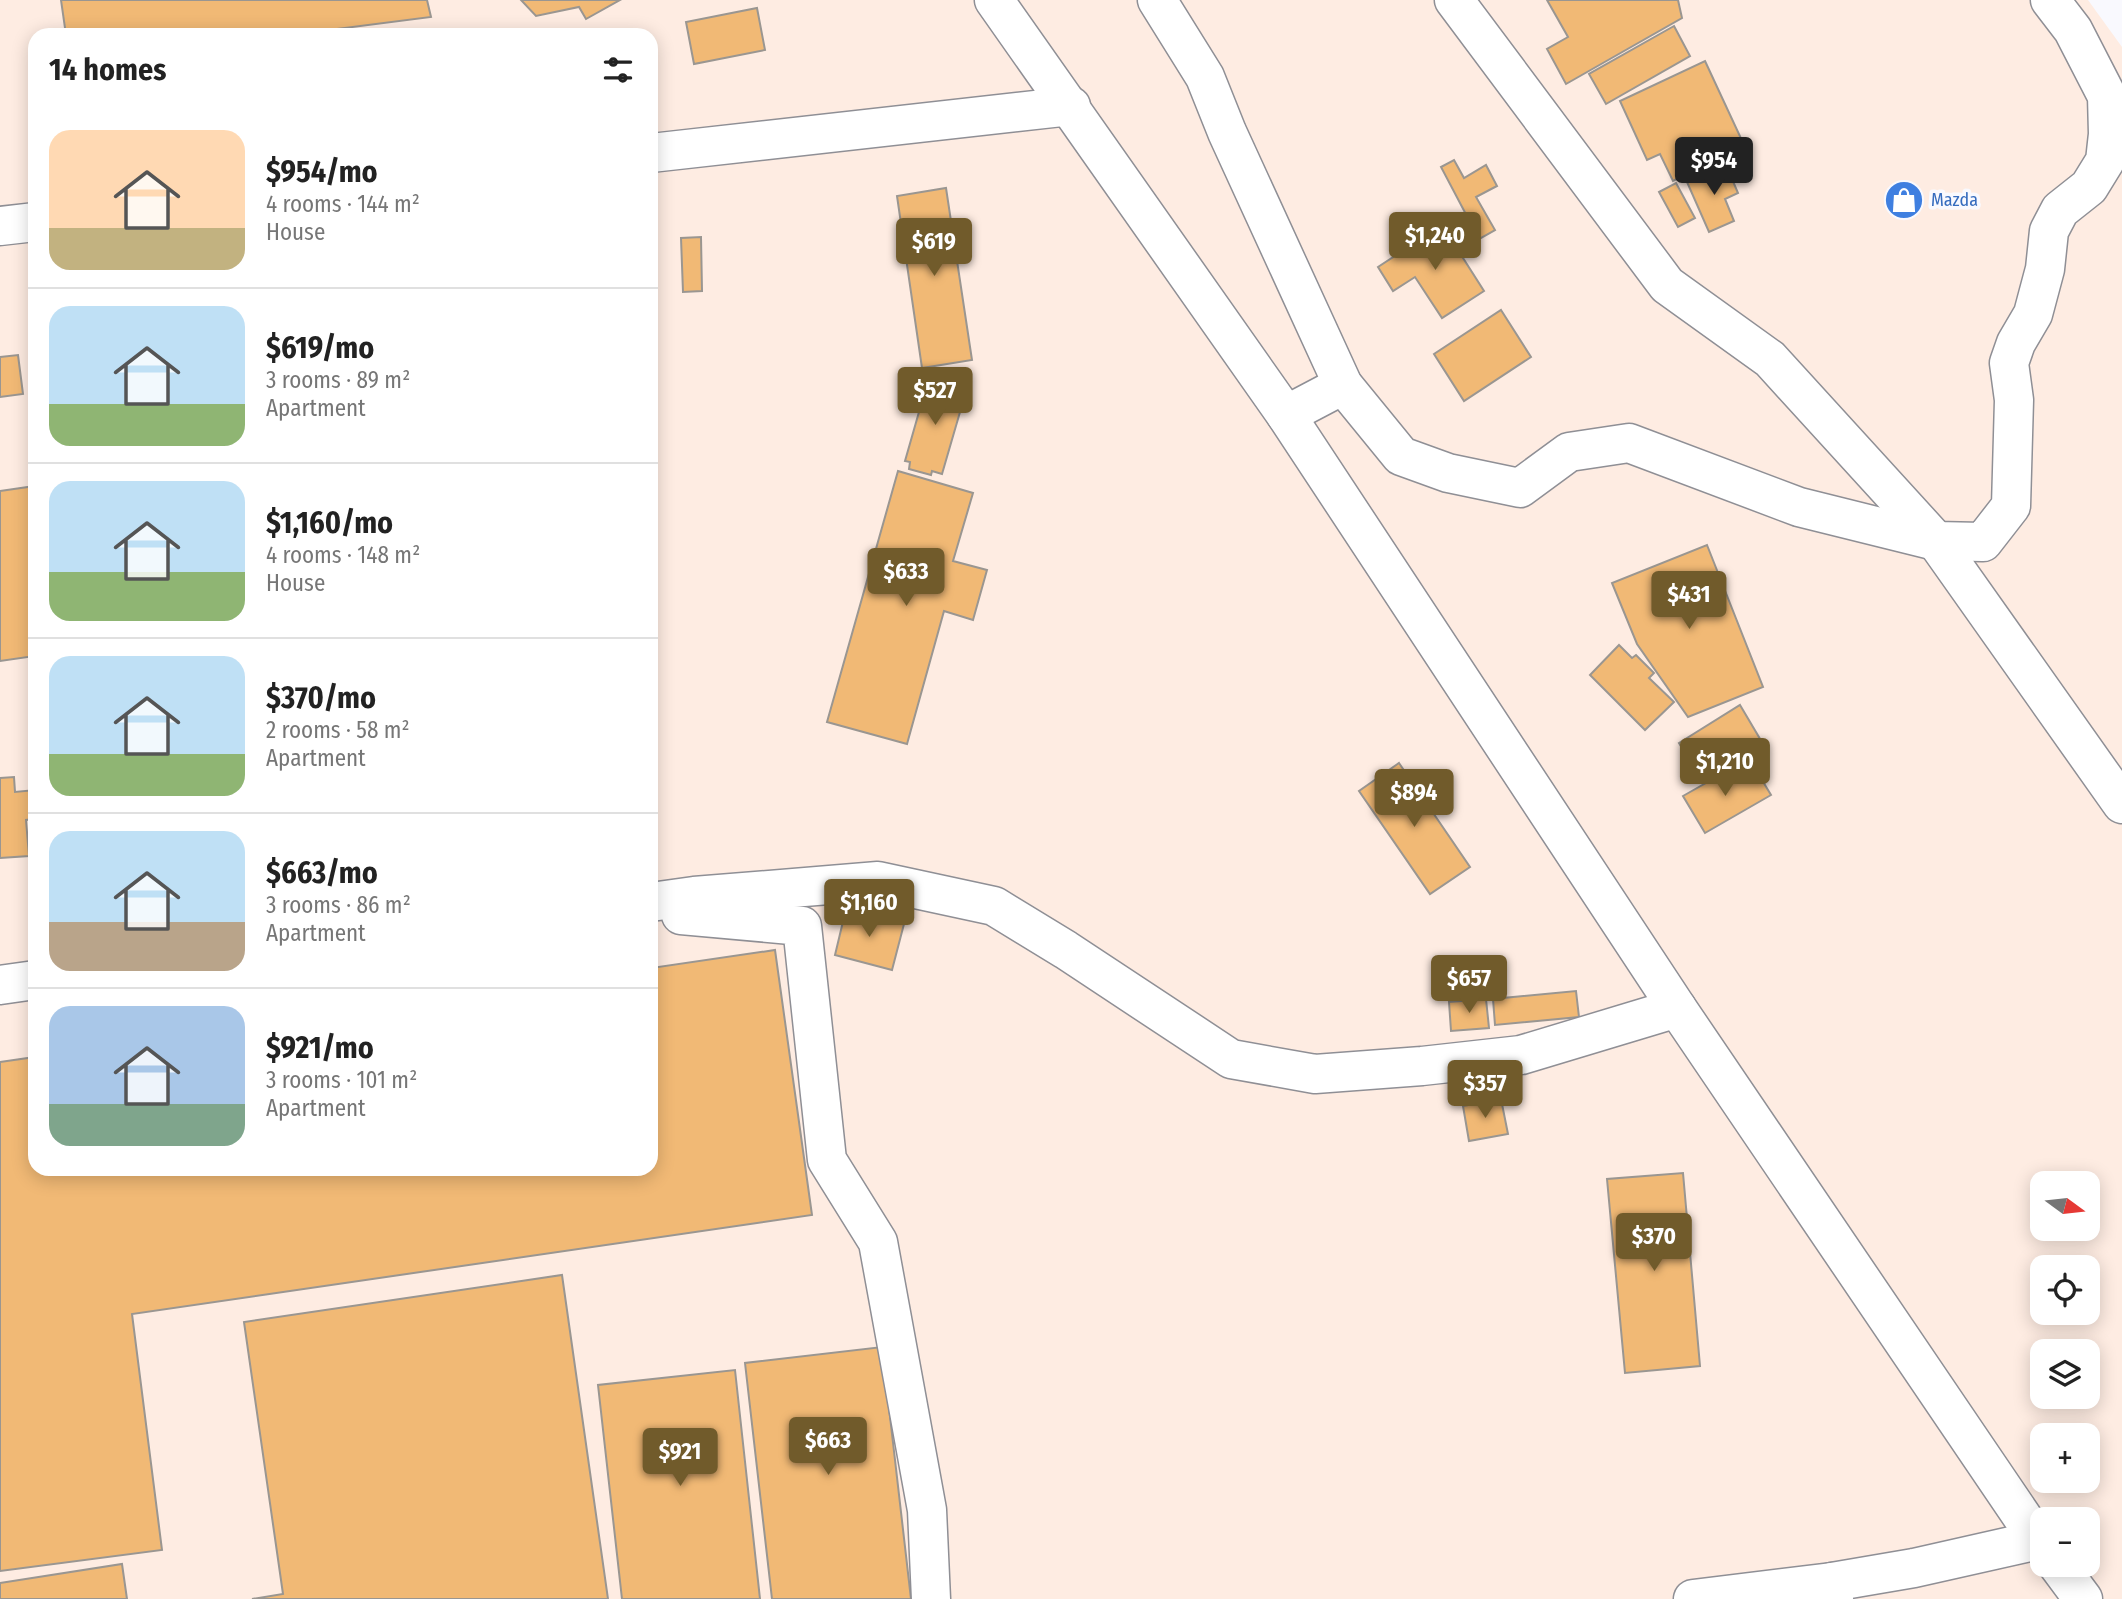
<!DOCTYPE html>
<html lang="en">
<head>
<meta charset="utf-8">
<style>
	:root { --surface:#fff; --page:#f6f6f6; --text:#222; --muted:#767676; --line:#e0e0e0; --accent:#715b2b }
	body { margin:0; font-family:"Fira Sans Condensed",sans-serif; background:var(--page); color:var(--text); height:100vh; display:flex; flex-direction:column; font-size:26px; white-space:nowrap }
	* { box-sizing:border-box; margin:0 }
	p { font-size:23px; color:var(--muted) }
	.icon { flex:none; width:38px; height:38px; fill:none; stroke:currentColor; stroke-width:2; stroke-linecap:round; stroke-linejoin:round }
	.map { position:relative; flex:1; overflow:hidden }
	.panel { position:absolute; left:28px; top:28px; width:630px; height:1148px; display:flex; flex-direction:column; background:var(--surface); border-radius:21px; box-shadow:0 4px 18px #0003 }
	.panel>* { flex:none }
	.needle { width:46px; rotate:105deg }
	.tools { position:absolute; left:2030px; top:1171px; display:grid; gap:14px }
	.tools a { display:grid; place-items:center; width:70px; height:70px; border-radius:14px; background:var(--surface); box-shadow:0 4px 18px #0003; font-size:35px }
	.price { position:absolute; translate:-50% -60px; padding:0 16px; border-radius:7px; background:var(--accent); color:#fff; font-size:23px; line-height:46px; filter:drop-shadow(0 2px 4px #0008) }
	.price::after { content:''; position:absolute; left:50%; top:42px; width:21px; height:16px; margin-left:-10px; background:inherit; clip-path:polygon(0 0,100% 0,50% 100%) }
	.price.active { background:#222; color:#fff }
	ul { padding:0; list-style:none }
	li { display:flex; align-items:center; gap:21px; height:175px; padding:0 21px }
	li+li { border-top:2px solid var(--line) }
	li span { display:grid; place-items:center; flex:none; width:196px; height:140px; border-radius:21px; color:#555 }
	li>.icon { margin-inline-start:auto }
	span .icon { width:84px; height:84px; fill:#fffc; stroke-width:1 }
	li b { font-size:30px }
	h2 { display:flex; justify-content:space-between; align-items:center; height:84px; padding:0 21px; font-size:30px }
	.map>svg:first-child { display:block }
</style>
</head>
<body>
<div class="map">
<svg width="2122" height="1599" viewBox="0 0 2122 1599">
	<rect width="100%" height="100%" fill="#f9f9fe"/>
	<!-- industrial -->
	<path fill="#feece2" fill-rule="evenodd" d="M0,0H2088L2122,47V1599H0ZM35,35H651V1169H35ZM2042,1183H2088V1228H2042ZM2042,1267H2088V1312H2042ZM2042,1351H2088V1396H2042ZM2042,1435H2088V1480H2042ZM2042,1519H2088V1564H2042Z"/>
	<!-- building -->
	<g fill="#f1b975" stroke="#9a9691" stroke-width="2">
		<path d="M61,0H427L431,17L290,35H66Z"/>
		<path d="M521,0H620L586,19L579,7L536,16Z"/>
		<path d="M1547,0H1678L1682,18L1566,84L1547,49L1568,37Z"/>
		<path d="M757,8L765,50L694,64L686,22Z"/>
		<path d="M1674,26L1690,56L1606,104L1589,74Z"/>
		<path d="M1705,61L1745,147L1673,181L1660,154L1647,160L1620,101Z"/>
		<path d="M1454,160L1464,178L1486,165L1497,186L1476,197L1495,230L1479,239L1441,167Z"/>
		<path d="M1726,165L1738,193L1725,199L1734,221L1709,232L1687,182Z"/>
		<path d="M1676,183L1695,218L1678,227L1659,192Z"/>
		<path d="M946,188L972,360L922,368L897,196Z"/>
		<path d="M1442,225L1484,291L1442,318L1415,277L1393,291L1378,267Z"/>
		<path d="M701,237L702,291L683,292L681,238Z"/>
		<path d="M1501,310L1531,357L1464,401L1434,354Z"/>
		<path d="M18,355L23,394L0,397V357Z"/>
		<path d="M929,377L967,388L942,474L932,471L931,475L909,469L910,462L905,461Z"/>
		<path d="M898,471L973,493L953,561L987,570L973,620L944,611L907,744L827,722Z"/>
		<path d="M35,486V656L0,661V491Z"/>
		<path d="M1707,545L1763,687L1688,717L1637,644L1612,583Z"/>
		<path d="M1619,645L1632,658L1636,655L1654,673L1649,678L1674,702L1645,730L1590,675Z"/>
		<path d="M1740,705L1766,749L1732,769L1721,751L1712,756L1721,769L1702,780L1679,743Z"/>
		<path d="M1399,763L1470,867L1430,894L1359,791Z"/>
		<path d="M1729,770L1735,782L1756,770L1771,795L1705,833L1683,796Z"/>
		<path d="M14,777L15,792L35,790V819L26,820L29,856L0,858V778Z"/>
		<path d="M846,909L904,924L892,970L835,955Z"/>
		<path d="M775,950L812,1215L132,1314L162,1550L0,1571V1062L35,1057V1169H651V968Z"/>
		<path d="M1576,991L1579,1017L1495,1025L1493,999Z"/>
		<path d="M1486,999L1489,1028L1451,1031L1449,1002Z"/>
		<path d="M1501,1099L1508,1134L1469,1141L1463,1106Z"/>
		<path d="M1683,1173L1700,1366L1625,1373L1607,1179Z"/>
		<path d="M562,1275L608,1599H252L283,1594L244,1322Z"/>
		<path d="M882,1347L911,1599H772L745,1363Z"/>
		<path d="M735,1370L760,1599H622L598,1385Z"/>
		<path d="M122,1564L127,1599H0V1583Z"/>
	</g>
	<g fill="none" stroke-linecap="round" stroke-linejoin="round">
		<!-- minor casing -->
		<g stroke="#8f8f95" stroke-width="41">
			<g id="minor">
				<path d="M994,0L1286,415L1677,1008L2042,1546"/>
				<path d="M1157,0L1205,77L1227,132L1343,385L1401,456L1448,473L1520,488L1569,452L1629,443L1799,507L1936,541L1983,542L2011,506L2014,400L2009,363L2016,343L2033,314L2045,269L2049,231L2060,210L2089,187L2105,161L2108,134L2107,96L2073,30L2050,0"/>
				<path d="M1454,0L1667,285L1770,359L1936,541L2122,804"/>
				<path d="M651,153L1071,106"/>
				<path d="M0,226L35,222"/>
				<path d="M1286,415L1343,385"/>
				<path d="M651,902L694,896L878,881L994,906L1066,950L1231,1059L1315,1074L1422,1066L1521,1055L1677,1008"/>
				<path d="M681,915L802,926L827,1160L878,1242L927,1510L931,1599"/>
				<path d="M0,985L35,980"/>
				<path d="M2057,1564L2083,1599"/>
				<path d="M1693,1599L1832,1582"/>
				<path d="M1834,1599L1832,1582L1914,1568L2038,1540"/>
			</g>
		</g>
		<!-- minor -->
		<use href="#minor" stroke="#fff" stroke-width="38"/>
	</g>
	<!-- icons -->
	<defs>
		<g id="shop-disc" transform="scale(2.0125)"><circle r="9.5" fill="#3f7fe0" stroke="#f9f9fe"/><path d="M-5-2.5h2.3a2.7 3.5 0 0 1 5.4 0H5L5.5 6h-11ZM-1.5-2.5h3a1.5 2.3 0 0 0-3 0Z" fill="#fff"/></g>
	</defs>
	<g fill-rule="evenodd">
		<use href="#shop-disc" x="1904" y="200"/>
	</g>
	<g text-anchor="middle" stroke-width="7" stroke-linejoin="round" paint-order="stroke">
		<!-- shop labels -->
		<g font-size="18" fill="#366cbe" stroke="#f9f9fe" text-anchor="start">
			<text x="1931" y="206">Mazda</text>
		</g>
	</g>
</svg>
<div class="tools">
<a><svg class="needle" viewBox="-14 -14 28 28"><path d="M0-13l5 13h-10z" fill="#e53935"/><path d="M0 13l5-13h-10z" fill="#767676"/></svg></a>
<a><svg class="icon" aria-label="locate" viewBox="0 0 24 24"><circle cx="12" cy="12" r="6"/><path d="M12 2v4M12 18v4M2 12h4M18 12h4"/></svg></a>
<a><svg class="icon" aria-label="layers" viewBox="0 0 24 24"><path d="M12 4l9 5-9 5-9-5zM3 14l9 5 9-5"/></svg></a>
<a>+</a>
<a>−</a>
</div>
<b class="price active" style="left:1714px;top:197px">$954</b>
<b class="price" style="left:1435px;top:272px">$1,240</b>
<b class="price" style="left:934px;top:278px">$619</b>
<b class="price" style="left:935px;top:427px">$527</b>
<b class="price" style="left:906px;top:608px">$633</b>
<b class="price" style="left:1689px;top:631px">$431</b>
<b class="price" style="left:1725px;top:798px">$1,210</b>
<b class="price" style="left:1414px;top:829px">$894</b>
<b class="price" style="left:869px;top:939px">$1,160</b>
<b class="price" style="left:1469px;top:1015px">$657</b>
<b class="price" style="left:1485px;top:1120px">$357</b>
<b class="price" style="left:1654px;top:1273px">$370</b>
<b class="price" style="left:828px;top:1477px">$663</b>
<b class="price" style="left:680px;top:1488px">$921</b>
<section class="panel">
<h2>14 homes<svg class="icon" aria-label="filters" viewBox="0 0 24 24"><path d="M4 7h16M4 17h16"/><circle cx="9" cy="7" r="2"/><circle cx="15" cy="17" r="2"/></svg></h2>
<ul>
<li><span style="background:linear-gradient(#ffd9b3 70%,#c2b280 0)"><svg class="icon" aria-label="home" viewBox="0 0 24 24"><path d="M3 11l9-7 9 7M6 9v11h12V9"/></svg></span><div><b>$954/mo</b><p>4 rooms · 144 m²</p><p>House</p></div></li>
<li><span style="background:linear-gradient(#bfe0f5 70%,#8fb573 0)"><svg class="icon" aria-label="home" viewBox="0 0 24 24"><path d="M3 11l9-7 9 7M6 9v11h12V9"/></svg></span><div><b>$619/mo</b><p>3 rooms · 89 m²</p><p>Apartment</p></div></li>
<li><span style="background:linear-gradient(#bfe0f5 65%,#8fb573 0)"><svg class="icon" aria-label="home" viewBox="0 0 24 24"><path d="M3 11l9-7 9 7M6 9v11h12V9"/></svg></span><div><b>$1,160/mo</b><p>4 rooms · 148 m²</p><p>House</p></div></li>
<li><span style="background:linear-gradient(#bfe0f5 70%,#8fb573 0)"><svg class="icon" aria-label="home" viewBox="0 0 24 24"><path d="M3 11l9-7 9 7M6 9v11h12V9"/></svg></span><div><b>$370/mo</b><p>2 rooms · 58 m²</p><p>Apartment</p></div></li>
<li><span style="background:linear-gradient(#bfe0f5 65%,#b9a48a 0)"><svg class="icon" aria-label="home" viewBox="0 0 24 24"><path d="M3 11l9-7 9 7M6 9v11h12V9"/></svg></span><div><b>$663/mo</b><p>3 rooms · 86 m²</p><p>Apartment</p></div></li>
<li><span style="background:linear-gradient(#a9c7e8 70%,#7fa58c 0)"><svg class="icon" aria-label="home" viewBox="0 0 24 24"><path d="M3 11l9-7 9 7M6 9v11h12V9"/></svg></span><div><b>$921/mo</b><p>3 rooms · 101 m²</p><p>Apartment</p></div></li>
</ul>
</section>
</div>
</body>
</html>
